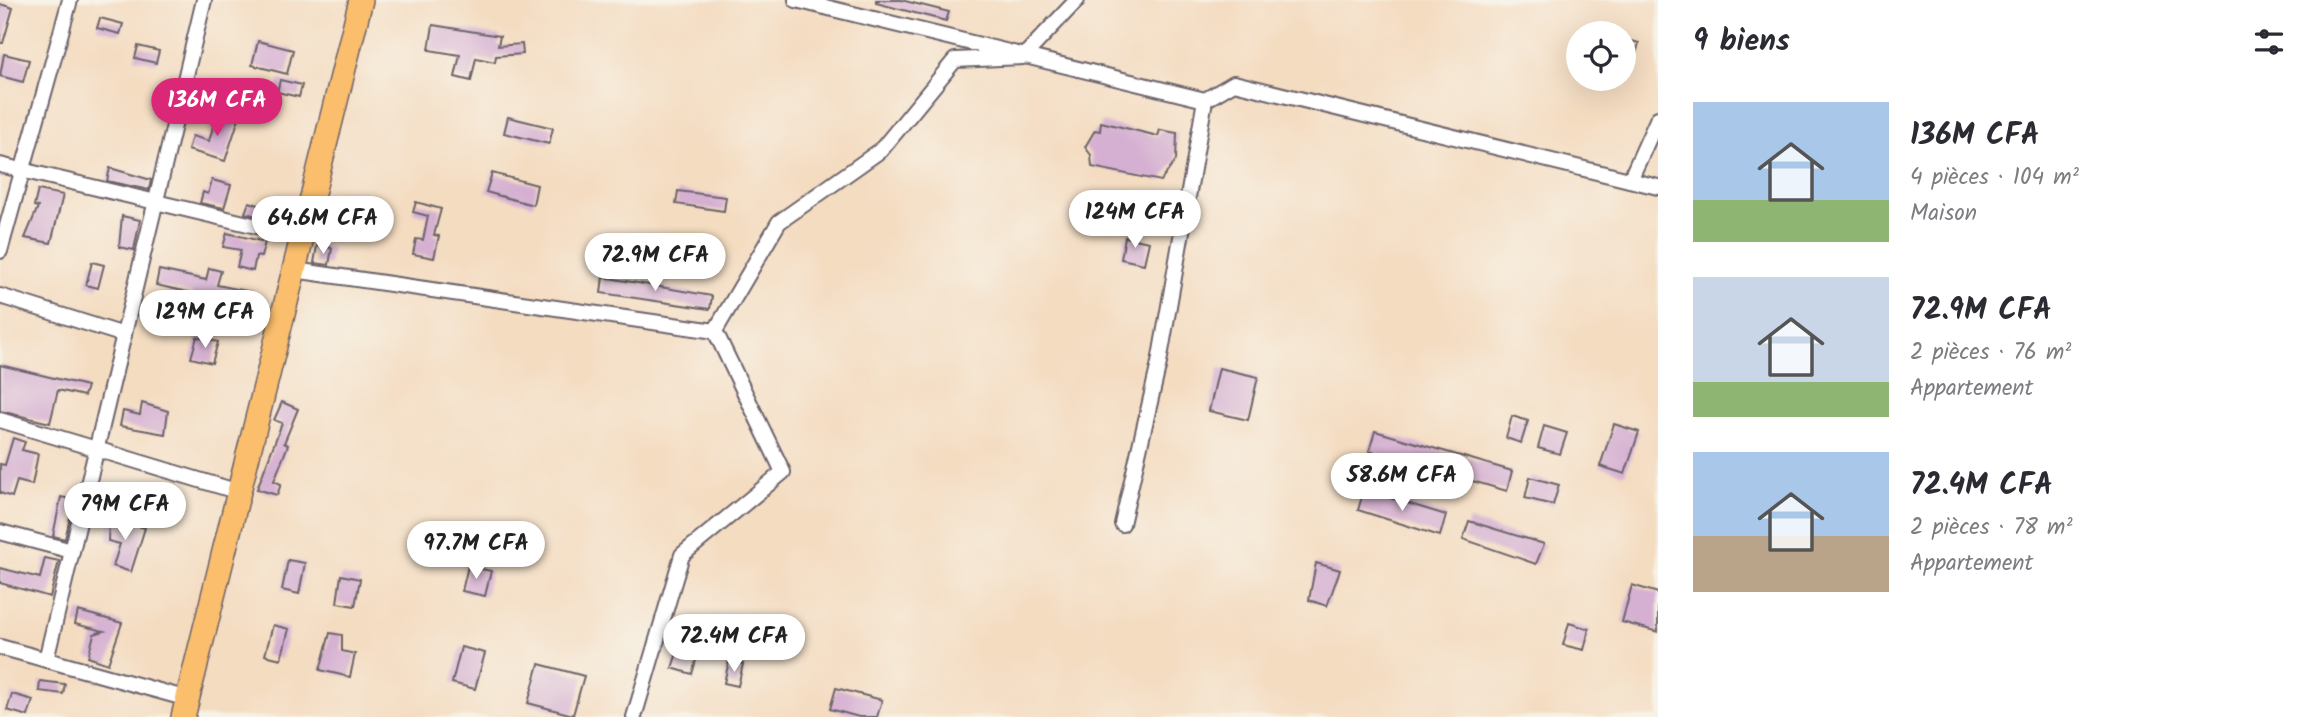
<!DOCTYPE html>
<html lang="fr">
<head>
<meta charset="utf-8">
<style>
	:root { --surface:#fff; --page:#f2f2f3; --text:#2b2b33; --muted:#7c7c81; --accent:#db2777 }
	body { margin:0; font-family:Kalam,sans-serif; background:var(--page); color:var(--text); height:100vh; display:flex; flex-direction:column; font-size:26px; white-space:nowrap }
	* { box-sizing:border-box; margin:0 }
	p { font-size:23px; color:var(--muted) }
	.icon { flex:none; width:38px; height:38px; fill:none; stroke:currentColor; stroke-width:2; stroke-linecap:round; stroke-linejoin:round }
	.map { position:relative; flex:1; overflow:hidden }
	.drawer { display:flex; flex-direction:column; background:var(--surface); width:665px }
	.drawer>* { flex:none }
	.fabs { position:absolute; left:1566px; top:21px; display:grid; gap:14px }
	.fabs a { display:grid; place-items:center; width:70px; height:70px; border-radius:50%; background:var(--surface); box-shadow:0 7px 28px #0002; font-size:35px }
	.price { position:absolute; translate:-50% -60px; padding:0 16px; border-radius:24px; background:#fff; color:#222; font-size:23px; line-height:46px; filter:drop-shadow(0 2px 4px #0008) }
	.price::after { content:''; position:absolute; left:50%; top:42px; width:21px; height:16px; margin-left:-10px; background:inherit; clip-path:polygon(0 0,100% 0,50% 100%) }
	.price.on { background:var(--accent); color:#fff }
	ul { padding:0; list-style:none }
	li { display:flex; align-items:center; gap:21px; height:175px; padding:0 35px }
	li span { display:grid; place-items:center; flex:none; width:196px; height:140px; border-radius:0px; color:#555 }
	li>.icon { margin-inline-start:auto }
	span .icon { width:84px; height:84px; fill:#fffc; stroke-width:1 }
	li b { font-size:30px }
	h2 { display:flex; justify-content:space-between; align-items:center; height:84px; padding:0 35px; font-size:30px }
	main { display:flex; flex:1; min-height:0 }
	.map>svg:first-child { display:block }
</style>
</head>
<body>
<main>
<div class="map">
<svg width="1658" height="717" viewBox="0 0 1658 717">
	<rect width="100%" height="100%" fill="#f7f3e8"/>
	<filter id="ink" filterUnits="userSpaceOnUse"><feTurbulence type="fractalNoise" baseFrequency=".0143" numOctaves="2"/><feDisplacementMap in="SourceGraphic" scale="14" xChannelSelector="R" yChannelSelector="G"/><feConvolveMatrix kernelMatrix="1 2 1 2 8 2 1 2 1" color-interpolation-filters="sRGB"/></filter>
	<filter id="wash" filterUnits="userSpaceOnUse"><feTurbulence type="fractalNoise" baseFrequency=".00686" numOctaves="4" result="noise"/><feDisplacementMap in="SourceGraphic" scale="28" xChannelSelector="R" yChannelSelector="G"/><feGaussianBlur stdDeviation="1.57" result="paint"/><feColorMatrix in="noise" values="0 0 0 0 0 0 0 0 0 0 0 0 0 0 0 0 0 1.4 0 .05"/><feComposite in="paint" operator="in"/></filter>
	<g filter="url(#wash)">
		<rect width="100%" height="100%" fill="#f4dcc1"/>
		<g id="blocks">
			<!-- building -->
			<g fill="#d5b0d2">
				<path d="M876,0H901L949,12L946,21L876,3Z"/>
				<path d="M0,4L13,8L3,43H0Z"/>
				<path d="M100,18L123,24L120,34L97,28Z"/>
				<path d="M433,25L500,36L498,46L522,44L523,54L496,56L495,62L476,58L471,81L455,77L460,55L429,50Z"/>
				<path d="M1628,40L1639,43L1633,65L1624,63Z"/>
				<path d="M258,41L293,50L287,74L252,65Z"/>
				<path d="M138,46L159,51L156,63L135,58Z"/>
				<path d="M4,54L29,60L23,82L0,76Z"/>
				<path d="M280,80L302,85L299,97L277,92Z"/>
				<path d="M217,113L239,118L225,161L188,150L192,136L209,141Z"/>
				<path d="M508,117L553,128L549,144L504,133Z"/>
				<path d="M1101,122L1158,136L1160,130L1177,133L1176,160L1161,181L1092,167L1091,155L1085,147L1095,130L1100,131Z"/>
				<path d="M110,168L151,180L149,190L107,181Z"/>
				<path d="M492,173L537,185L533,205L486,192Z"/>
				<path d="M212,180L231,185L224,208L200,203L203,192L208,194Z"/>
				<path d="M38,190L63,195L51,243L25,238L38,207L34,206Z"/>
				<path d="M678,191L726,197L724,211L676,204Z"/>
				<path d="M249,202L275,210L272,220L245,213Z"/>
				<path d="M416,202L441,209L434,235L439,236L434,258L413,254L416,239L423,240L428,216L413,212Z"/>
				<path d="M122,216L140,220L134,250L119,247Z"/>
				<path d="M227,233L265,242L261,257L256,256L253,271L237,267L241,250L223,247Z"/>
				<path d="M1125,237L1149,242L1144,264L1121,259Z"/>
				<path d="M317,246L332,248L329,265L314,263Z"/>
				<path d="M92,262L104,265L98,288L86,285Z"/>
				<path d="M209,268L221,271L217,285L252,292L250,304L220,298L216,316L190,310L192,293L156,285L159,270L206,280Z"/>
				<path d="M603,277L712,296L710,309L601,293Z"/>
				<path d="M197,337L218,342L212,363L191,358Z"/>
				<path d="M0,365L87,386L84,396L58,390L50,423L0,411Z"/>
				<path d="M1219,368L1258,377L1248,420L1209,411Z"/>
				<path d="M282,402L298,409L284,443L288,445L274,481L281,484L277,495L257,489L282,423L274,420Z"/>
				<path d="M142,403L168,411L165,434L120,426L123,411L140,415Z"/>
				<path d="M1512,416L1528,421L1521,443L1506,438Z"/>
				<path d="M1614,424L1639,432L1625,474L1600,466Z"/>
				<path d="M1544,426L1567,433L1560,454L1538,448Z"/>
				<path d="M1375,431L1512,471L1507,491L1369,451Z"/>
				<path d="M13,438L25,442L22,450L38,454L32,485L17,481L12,497L0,493V464L5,465Z"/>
				<path d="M1530,477L1559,485L1553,505L1525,498Z"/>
				<path d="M1364,490L1446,515L1440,536L1358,510Z"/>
				<path d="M61,497L74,500L65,539L53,536Z"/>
				<path d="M112,518L145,528L131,572L113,566L120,544L108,541L109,522Z"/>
				<path d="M1469,521L1544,544L1536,564L1463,539Z"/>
				<path d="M45,558L59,561L50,597L0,583V568L40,578Z"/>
				<path d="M288,560L305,563L299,594L282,590Z"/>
				<path d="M1316,563L1340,570L1327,606L1309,600Z"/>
				<path d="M468,566L491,571L485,596L462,591Z"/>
				<path d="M341,575L360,579L355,606L337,603Z"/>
				<path d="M1632,585L1658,593V632L1622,622Z"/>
				<path d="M78,611L122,623L108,664L88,657L94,634L104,631L75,624Z"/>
				<path d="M1569,623L1589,629L1584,650L1563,645Z"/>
				<path d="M273,625L289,629L281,659L265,655Z"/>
				<path d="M330,633L342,635V651L355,654L350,677L320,670Z"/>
				<path d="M680,644L699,650L692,674L672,668Z"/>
				<path d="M461,647L485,653L475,689L452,683Z"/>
				<path d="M729,661L743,664L738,686L724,683Z"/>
				<path d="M539,664L584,676L573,715L528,703Z"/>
				<path d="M40,681L65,684L63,694L39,691Z"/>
				<path d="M836,688L882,700L877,717H859L830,709Z"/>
				<path d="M12,694L33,700L28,716L7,710Z"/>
			</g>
		</g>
	</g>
	<g filter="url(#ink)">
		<use href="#blocks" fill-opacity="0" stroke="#6c636a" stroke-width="2"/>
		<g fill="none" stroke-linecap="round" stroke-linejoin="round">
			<!-- minor casing -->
			<g stroke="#6c636a" stroke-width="18">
				<g id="minor">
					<path d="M796,0L1205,100L1159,363L1122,524"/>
					<path d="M1205,100L1234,83L1658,187"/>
					<path d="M0,165L303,237"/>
					<path d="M1630,180L1658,118"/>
					<path d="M0,251L70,0"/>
					<path d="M294,270L715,331L779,222L881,150L955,60L1023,57L1077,0"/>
					<path d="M0,296L124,335"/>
					<path d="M0,420L239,492"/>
					<path d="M0,532L72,551"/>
					<path d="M0,647L188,699"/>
					<path d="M46,660L204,0"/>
					<path d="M634,717L682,555L783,472L715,331"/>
				</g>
			</g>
			<!-- primary casing -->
			<g stroke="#6c636a" stroke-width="26">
				<path id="primary" d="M183,717L361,0"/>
			</g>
			<!-- minor -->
			<use href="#minor" stroke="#fff" stroke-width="14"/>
			<!-- primary -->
			<use href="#primary" stroke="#fabe6d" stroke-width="23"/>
		</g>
	</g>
</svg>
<div class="fabs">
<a><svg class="icon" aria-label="locate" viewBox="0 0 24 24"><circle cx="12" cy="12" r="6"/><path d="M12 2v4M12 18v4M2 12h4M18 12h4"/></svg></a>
</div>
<b class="price on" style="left:217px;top:138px">136M CFA</b>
<b class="price" style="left:1135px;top:250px">124M CFA</b>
<b class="price" style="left:323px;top:256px">64.6M CFA</b>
<b class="price" style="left:655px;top:293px">72.9M CFA</b>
<b class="price" style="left:205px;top:350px">129M CFA</b>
<b class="price" style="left:1402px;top:513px">58.6M CFA</b>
<b class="price" style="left:125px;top:542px">79M CFA</b>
<b class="price" style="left:476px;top:581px">97.7M CFA</b>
<b class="price" style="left:734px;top:674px">72.4M CFA</b>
</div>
<section class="drawer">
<h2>9 biens<svg class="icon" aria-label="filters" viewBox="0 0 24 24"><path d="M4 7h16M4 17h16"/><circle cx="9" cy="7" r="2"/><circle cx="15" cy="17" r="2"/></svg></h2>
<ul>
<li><span style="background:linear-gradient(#a9c7e8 70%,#8fb573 0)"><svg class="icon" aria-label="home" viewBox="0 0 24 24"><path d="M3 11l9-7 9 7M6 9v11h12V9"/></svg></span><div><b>136M CFA</b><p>4 pièces · 104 m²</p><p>Maison</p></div></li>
<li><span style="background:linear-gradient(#c9d6e8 75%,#8fb573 0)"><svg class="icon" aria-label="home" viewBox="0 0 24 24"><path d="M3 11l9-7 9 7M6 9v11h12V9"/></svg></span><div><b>72.9M CFA</b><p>2 pièces · 76 m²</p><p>Appartement</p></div></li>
<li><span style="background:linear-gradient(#a9c7e8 60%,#b9a48a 0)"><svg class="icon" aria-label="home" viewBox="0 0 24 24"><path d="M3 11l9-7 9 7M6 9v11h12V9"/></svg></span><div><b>72.4M CFA</b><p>2 pièces · 78 m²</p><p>Appartement</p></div></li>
</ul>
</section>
</main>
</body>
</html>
